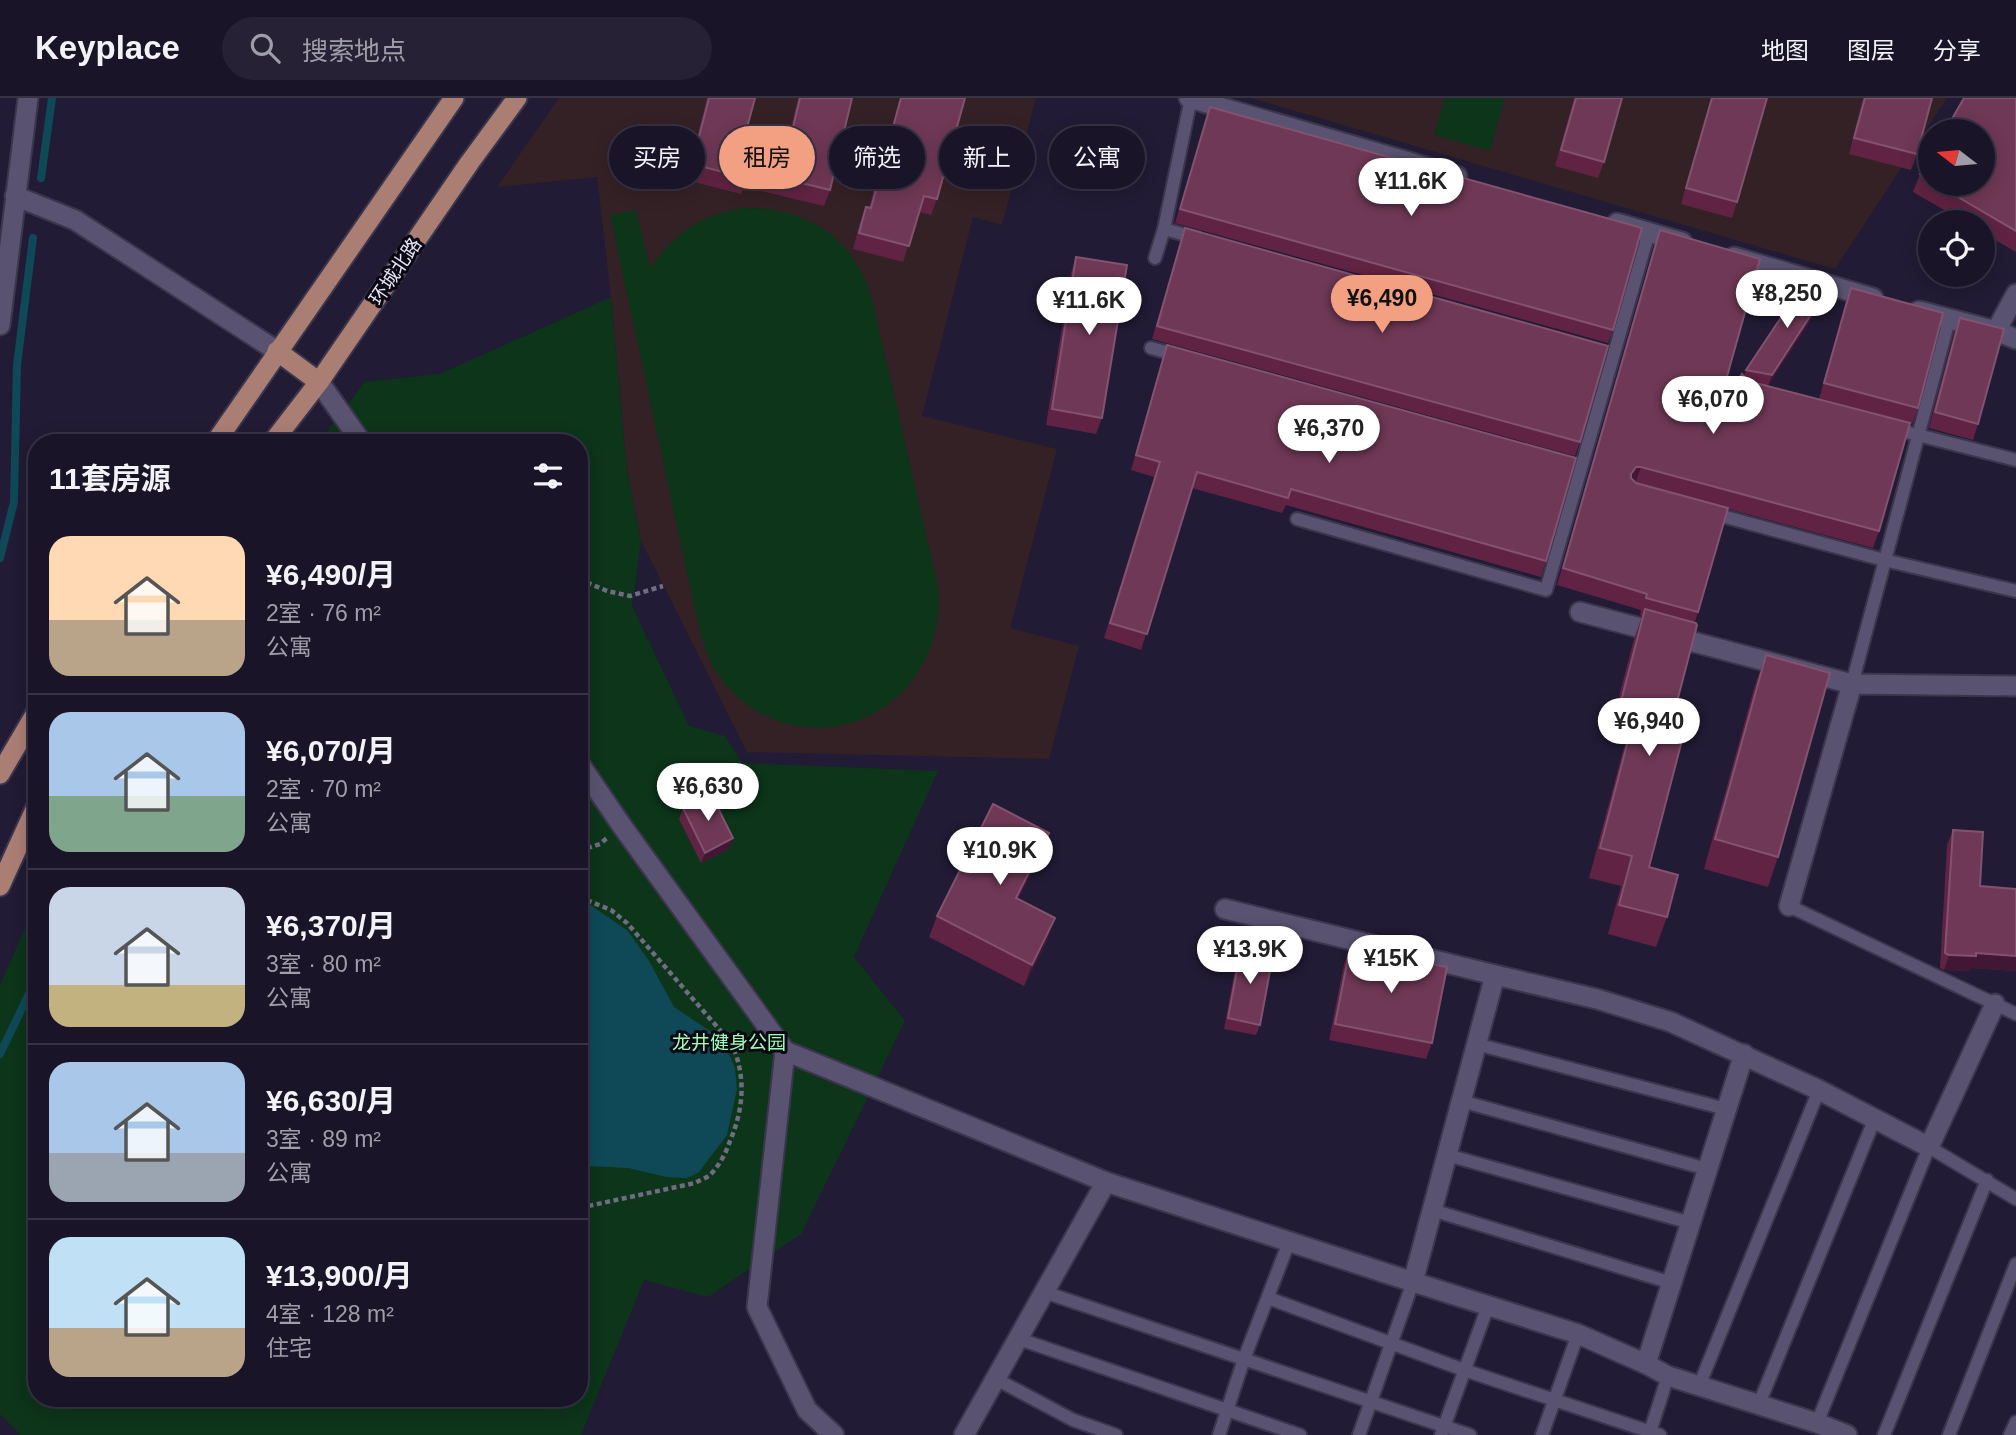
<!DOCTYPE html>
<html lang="zh">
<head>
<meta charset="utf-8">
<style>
	:root { --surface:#191428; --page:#262134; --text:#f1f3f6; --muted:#9f9ea8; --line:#373345; --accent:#f39f82 }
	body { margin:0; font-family:Arial,"Noto Sans SC",sans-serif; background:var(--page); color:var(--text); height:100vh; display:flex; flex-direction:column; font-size:26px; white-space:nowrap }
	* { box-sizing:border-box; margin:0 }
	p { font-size:23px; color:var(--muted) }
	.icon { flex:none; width:38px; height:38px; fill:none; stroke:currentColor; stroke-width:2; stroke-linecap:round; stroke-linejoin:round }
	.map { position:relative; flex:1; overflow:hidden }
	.sheet { position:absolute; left:28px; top:336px; width:560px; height:973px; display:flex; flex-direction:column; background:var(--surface); border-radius:28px; box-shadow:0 4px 18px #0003,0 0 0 2px var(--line) }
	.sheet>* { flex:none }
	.hud { position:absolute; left:609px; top:28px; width:665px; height:63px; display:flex; gap:14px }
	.needle { width:46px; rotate:286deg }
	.tools { position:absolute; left:1918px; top:21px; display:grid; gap:14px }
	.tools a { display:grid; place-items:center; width:77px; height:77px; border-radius:50%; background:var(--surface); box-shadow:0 4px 18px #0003,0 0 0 2px var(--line); font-size:35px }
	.price { position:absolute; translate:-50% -60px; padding:0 16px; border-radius:24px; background:#fff; color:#222; font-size:23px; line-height:46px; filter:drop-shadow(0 2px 4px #0008) }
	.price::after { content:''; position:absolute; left:50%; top:42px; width:21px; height:16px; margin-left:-10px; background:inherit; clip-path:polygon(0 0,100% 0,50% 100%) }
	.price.active { background:var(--accent); color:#111 }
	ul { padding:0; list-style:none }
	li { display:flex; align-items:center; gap:21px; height:175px; padding:0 21px }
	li+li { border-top:2px solid var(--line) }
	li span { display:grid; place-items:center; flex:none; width:196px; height:140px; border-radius:21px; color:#555 }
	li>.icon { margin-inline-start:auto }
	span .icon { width:84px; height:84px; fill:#fffc; stroke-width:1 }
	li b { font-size:30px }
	h2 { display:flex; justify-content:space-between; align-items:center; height:84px; padding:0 21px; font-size:30px }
	.pill { padding:0 24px; border-radius:32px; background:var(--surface); box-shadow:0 4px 18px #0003,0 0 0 2px var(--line); font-size:24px; line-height:63px }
	.pill.active { background:var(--accent); color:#111 }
	header { display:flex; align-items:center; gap:42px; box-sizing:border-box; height:98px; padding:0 35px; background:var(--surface); border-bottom:2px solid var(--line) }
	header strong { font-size:33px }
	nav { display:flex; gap:38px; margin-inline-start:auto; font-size:24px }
	.search { width:490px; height:63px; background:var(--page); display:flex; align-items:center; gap:18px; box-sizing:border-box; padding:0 24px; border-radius:38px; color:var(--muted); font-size:26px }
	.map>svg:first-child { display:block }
</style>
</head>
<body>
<header>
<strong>Keyplace</strong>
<div class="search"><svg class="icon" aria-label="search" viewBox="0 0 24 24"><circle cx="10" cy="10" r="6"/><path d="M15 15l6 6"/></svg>搜索地点</div>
<nav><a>地图</a><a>图层</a><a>分享</a></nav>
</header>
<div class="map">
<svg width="2016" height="1337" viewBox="0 0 2016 1337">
	<rect width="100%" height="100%" fill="#211b35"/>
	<!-- education -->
	<g fill="#342126">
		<path d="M559,0H1036L1002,127L973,119L922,318L1057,351L1010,530L1079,548L1049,661L747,654L641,443L627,373L611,199L597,79L497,89Z"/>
		<path d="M1251,0H1947L1835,171Z"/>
	</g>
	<!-- green -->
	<g fill="#0c351a">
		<path d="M1445,0H1505L1490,53L1434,37Z"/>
		<path d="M743,110C806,108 853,139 872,200L938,488C949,585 855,661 764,617C744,607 725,590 714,570C707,558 703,544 699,531L610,117L636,112L650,170C675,135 700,117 743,110Z"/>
		<path d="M611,199L627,373L641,443L632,508L689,628L725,638L742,665L938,673L854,859L905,923L801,1136L708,1199L644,1182L581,1337H21L0,1316V887L37,804V1300H579V345H318L365,284L440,276Z"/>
	</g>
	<!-- water -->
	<path fill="#0f4957" d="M579,805L589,806L628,833L649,863L674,909L710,933L729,956L735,970L737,991L727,1037L699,1074L687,1080L666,1079L628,1070L589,1068L579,1070Z"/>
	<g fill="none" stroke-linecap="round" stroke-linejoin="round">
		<!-- stream -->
		<g stroke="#0f4957" stroke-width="8">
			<path d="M41,80L52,0"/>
			<path d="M0,460L14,404L17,267L33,140"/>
			<path d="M0,956L37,879"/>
		</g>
		<!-- service casing -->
		<g stroke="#3b364c" stroke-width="16">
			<g id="service">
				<path d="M1164,131L1197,140"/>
				<path d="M1155,160L1164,131L1191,0"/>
				<path d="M1151,250L1181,258"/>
				<path d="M1910,335L2016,362"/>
				<path d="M1711,415L1884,462L2016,493"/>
				<path d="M1297,421L1546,492L1649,134"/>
				<path d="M1852,586L1949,222"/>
				<path d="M1789,808L2016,916"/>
				<path d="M1476,946L1726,1011"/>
				<path d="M1461,1003L1707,1071"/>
				<path d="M1447,1057L1691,1125"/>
				<path d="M1432,1112L1672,1185"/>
				<path d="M1044,1194L1470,1337"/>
				<path d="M1268,1200L1464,1272L1660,1337"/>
				<path d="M1019,1241L1300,1337"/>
				<path d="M996,1281L1073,1322L1116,1337"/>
				<path d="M1699,1288L1819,992"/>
				<path d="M1759,1306L1875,1020"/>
				<path d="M1817,1325L1929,1049L2016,1101"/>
				<path d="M1219,1337L1244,1261L1289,1144"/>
				<path d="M1359,1337L1413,1184"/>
				<path d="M1441,1337L1488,1208"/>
				<path d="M1542,1337L1578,1236"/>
				<path d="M1649,1337L1668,1278"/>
				<path d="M1884,1337L1987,1082"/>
				<path d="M1949,1337L2016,1166"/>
				<path d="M2010,1337L2016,1324"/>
			</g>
		</g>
		<!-- minor casing -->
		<g stroke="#3b364c" stroke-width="23">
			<g id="minor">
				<path d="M15,98L75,122L277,253"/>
				<path d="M0,227L28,0"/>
				<path d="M1996,233L2016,196"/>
				<path d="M1580,514L1852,586"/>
				<path d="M1789,808L1852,586L2016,588"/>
				<path d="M1225,811L1495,877"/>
				<path d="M785,953L757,1209L807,1312L834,1337"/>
				<path d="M1744,956L1646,1266L1578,1236L1413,1184L1495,877L1597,901L1671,924L1819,992L1929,1049L1995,906"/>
				<path d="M1646,1266L1668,1278L1817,1325L1847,1337"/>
				<path d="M964,1337L1106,1084"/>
			</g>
		</g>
		<!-- tertiary casing -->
		<g stroke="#3b364c" stroke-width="23">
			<g id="tertiary">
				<path d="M1189,0L1457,78"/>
				<path d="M1617,125L1682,144"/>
				<path d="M1734,159L1873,200"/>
				<path d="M1919,213L1996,233L2016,241"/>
				<path d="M319,284L362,345"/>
				<path d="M579,665L622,728L785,953L1106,1084L1413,1184"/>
			</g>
		</g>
		<!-- primary casing -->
		<g stroke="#3b364c" stroke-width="23">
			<g id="primary">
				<path d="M277,253L319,284"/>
				<path d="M215,345L454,0"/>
				<path d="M272,345L319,284L470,64L517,0"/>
				<path d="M0,676L37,613"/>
				<path d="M0,788L37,707"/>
			</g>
		</g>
		<!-- path -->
		<g stroke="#706c82" stroke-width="4.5" stroke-dasharray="5 3.5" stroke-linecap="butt">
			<path d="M579,481L607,493L630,498L663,488"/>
			<path d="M579,753L600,746L607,740"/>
			<path d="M579,799L611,812L627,825L732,946C746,979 744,1010 730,1043C726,1055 719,1068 710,1077C706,1080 700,1082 695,1085L579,1110"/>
		</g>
		<!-- service -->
		<use href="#service" stroke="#595371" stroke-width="12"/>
		<!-- minor -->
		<use href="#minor" stroke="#595371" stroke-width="19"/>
		<!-- tertiary -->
		<use href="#tertiary" stroke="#595371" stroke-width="19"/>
		<!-- primary -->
		<use href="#primary" stroke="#ab7e74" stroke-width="19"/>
	</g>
	<!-- wall -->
	<g fill="#612343">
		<path d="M707,0H755L742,48L784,58L798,0H852L830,92L824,108L744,89L741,96L686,82Z"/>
		<path d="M900,0H965L937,101L931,117L919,114L903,164L853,151L860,125L866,109L869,110Z"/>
		<path d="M1574,0H1622L1604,64L1598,80L1555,68Z"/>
		<path d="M1711,0H1767L1737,104L1732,120L1681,106Z"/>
		<path d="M1863,0H1932L1917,56L1911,72L1849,56Z"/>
		<path d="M2016,0V154L1983,135V124H1965L1913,94L1920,76L1930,58V86H1983Z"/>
		<path d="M1210,9L1613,232L1608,245L1175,125L1205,23Z"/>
		<path d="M1185,130L1580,344L1575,358L1152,241L1180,144Z"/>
		<path d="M1660,132L1717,314L1744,278L1746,272L1823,203L1768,288L1819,301L1845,206L1851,190L1918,310L1912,326L1910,325L1879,433L1873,450L1728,411L1695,524L1672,623L1649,769L1667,819L1656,849L1608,836L1621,788L1589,780L1626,642L1609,637L1634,541L1642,518L1640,517L1641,512L1557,487L1654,149Z"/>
		<path d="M1076,159L1102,320L1096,336L1046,327L1071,175Z"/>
		<path d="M1960,220L1978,326L1973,342L1929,330L1954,236Z"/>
		<path d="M1167,247L1546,463L1541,479L1286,407L1282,415L1192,390L1141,552L1104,540L1154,379L1131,372L1162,262Z"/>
		<path d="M1766,557L1778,759L1768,789L1704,771L1755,587Z"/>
		<path d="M683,710L729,751L701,765L679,721Z"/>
		<path d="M1953,732L1980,788L2016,791V873L1971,870L1970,873L1944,872L1940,870L1947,747Z"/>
		<path d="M1049,735L1041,756L1018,801L1048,841L1024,888L929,839L937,818Z"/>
		<path d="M1241,850L1260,927L1256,937L1224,931L1237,861Z"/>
		<path d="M1350,850L1432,945L1426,961L1329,942L1344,866Z"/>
	</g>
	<!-- shaded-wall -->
	<g fill="#411735">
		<path d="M1827,192L1823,203L1768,288L1772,277Z"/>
		<path d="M1636,369H1641L1635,386H1630L1631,376Z"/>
		<path d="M1049,735L1041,756L1008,821L1016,800Z"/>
		<path d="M733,740L729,751L701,765L705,755Z"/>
		<path d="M1055,820L1048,841L1024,888L1032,867Z"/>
		<path d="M1976,855L2016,858V873L1971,870L1970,873L1944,872L1949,857Z"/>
	</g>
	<!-- building -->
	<g fill="#6f3856" stroke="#82536f" stroke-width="2">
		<path d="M709,0H755L742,48L786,59L800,0H852L830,92L749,72L747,80L692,66Z"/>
		<path d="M901,0H965L937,101L924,98L909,148L859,135L866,109L871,110Z"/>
		<path d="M1576,0H1622L1604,64L1561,52Z"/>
		<path d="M1712,0H1767L1737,104L1686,90Z"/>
		<path d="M1865,0H1932L1917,56L1854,40Z"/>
		<path d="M1964,0H2016V133L1936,86H1983V33H1945Z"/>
		<path d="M1210,9L1642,130L1613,232L1180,111Z"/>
		<path d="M1930,58V83L1920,76Z"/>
		<path d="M1185,130L1608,248L1580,344L1157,228Z"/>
		<path d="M1660,132L1760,161L1717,314L1742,276L1748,283L1910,325L1879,433L1641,369H1636L1631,376V380L1636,385L1728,410L1698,514L1646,500L1647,496L1563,470Z"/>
		<path d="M1076,159L1127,167L1102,320L1052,311Z"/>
		<path d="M1804,185L1827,192L1772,277L1746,272Z"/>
		<path d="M1851,190L1943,215L1918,310L1824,285Z"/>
		<path d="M1960,220L2004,231L1978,326L1935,314Z"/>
		<path d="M1167,247L1576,360L1546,463L1291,391L1288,400L1197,374L1147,536L1110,525L1160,364L1136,357Z"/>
		<path d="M1645,511L1696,525L1697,527L1672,623L1686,627L1649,769L1678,777L1667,819L1619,807L1632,758L1600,750L1636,612L1620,607Z"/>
		<path d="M1766,557L1830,575L1778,759L1715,741Z"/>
		<path d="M711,696L733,740L705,755L683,710Z"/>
		<path d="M993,706L1049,735L1016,800L1055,820L1032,867L937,818Z"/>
		<path d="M1953,732L1983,734L1980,788L2016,791V858L1976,855V858L1949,857L1945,855Z"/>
		<path d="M1241,850L1273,857L1260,927L1228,920Z"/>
		<path d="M1350,850L1447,869L1432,945L1335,926Z"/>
	</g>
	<g text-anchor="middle" stroke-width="6" stroke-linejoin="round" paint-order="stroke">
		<!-- street labels -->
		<g font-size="19" fill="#e6e4f6" stroke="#0a0813">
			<text transform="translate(395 173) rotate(-56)" y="7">环城北路</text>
		</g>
		<!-- park labels -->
		<g font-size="19" fill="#9efcb6" stroke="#0a0813">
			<text x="729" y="951">龙井健身公园</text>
		</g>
	</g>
</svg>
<div class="tools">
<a><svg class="needle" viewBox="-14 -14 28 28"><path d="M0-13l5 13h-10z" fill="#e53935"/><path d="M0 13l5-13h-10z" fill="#9f9ea8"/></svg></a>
<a><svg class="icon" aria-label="locate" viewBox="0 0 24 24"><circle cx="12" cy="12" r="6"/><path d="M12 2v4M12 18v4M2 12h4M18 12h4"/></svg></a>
</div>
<b class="price" style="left:1411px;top:120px">¥11.6K</b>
<b class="price" style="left:1787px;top:232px">¥8,250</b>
<b class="price active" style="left:1382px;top:237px">¥6,490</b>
<b class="price" style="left:1089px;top:239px">¥11.6K</b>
<b class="price" style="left:1713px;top:338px">¥6,070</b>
<b class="price" style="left:1329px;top:367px">¥6,370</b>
<b class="price" style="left:1649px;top:660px">¥6,940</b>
<b class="price" style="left:708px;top:725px">¥6,630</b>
<b class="price" style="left:1000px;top:789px">¥10.9K</b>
<b class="price" style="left:1250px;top:888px">¥13.9K</b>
<b class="price" style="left:1391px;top:897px">¥15K</b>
<div class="hud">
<a class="pill">买房</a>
<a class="pill active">租房</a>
<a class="pill">筛选</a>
<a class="pill">新上</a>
<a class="pill">公寓</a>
</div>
<section class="sheet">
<h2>11套房源<svg class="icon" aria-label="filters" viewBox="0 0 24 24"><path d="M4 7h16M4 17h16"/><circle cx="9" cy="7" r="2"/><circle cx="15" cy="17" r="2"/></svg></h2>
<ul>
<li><span style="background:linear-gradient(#ffd9b3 60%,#b9a48a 0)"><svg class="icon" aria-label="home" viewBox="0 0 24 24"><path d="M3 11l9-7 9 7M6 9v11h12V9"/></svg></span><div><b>¥6,490/月</b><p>2室 · 76 m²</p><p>公寓</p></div></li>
<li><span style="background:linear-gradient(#a9c7e8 60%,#7fa58c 0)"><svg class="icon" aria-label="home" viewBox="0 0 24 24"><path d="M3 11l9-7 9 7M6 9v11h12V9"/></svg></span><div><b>¥6,070/月</b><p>2室 · 70 m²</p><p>公寓</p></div></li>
<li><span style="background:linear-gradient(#c9d6e8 70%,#c2b280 0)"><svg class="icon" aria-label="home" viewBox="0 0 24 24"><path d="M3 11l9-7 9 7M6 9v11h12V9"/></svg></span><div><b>¥6,370/月</b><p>3室 · 80 m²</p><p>公寓</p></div></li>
<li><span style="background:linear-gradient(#a9c7e8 65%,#9aa5b1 0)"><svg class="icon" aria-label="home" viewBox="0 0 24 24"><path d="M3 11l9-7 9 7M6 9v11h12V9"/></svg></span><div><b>¥6,630/月</b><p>3室 · 89 m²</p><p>公寓</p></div></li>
<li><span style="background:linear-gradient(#bfe0f5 65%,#b9a48a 0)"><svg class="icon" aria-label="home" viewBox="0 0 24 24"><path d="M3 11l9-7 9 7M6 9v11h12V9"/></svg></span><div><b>¥13,900/月</b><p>4室 · 128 m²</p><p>住宅</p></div></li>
</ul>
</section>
</div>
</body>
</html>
